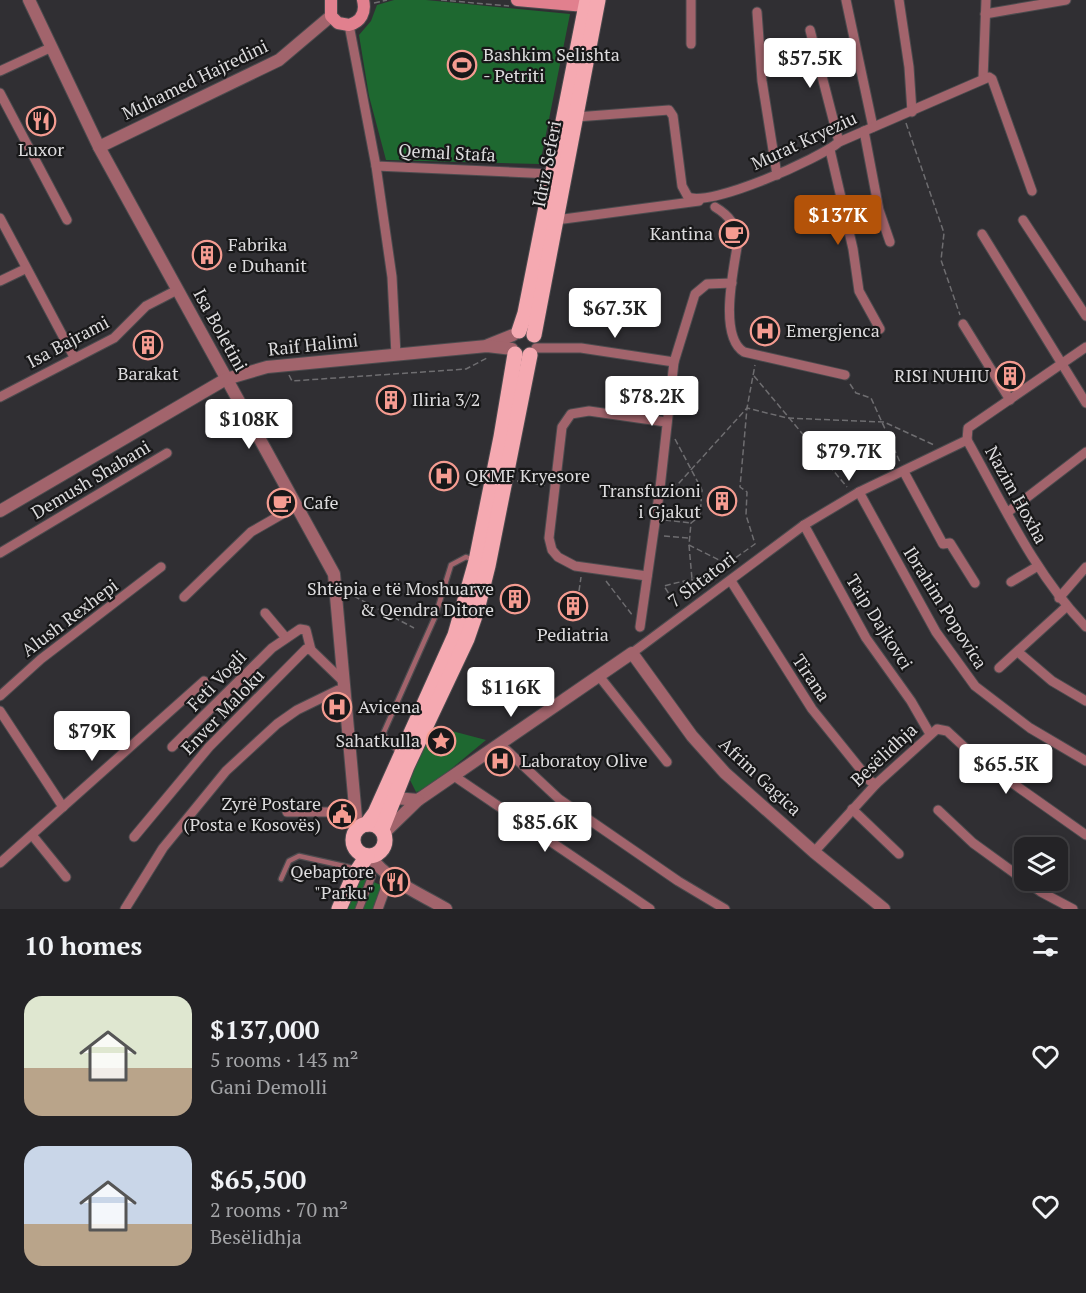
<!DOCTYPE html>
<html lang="en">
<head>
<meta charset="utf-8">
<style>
	:root { --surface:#242326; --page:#2c2b2e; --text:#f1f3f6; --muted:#a3a4a7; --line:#414043; --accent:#b45309 }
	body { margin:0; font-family:"PT Serif",serif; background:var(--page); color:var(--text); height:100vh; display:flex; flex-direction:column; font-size:22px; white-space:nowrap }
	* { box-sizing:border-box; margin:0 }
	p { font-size:20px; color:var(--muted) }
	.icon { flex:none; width:33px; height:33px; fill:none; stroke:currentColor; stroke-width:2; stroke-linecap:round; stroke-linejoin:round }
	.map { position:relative; height:909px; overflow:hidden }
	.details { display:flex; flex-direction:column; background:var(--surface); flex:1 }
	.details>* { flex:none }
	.tools { position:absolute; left:1014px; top:837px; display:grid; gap:12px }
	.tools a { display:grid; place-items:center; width:54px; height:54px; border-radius:12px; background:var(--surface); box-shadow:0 3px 15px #0003,0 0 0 2px var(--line); font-size:30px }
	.price { position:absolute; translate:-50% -51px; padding:0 14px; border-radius:6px; background:#fff; color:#222; font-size:20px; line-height:39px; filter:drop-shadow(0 2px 3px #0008) }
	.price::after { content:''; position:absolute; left:50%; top:36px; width:18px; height:14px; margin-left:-9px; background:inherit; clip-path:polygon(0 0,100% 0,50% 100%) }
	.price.on { background:var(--accent); color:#fff }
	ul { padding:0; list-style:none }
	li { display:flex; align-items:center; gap:18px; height:150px; padding:0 24px }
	li span { display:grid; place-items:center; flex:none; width:168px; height:120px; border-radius:18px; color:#555 }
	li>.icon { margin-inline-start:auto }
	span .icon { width:72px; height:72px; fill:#fffc; stroke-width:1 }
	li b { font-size:26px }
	h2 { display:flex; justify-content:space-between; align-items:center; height:72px; padding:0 24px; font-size:26px }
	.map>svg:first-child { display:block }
</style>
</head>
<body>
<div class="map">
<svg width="1086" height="909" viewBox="0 0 1086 909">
	<rect width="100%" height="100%" fill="#302f33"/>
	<!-- green -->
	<g fill="#1e6830">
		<path d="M394,0H426L570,14L540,164L386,160L369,96L359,35L371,21L377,5Z"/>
		<path d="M433,726L486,740L427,789L416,792L409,778Z"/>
		<path d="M360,876L385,887L376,909H347Z"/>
	</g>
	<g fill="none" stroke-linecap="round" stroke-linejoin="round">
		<!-- service casing -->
		<g stroke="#4c4b4e" stroke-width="7">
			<g id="service">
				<path d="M399,753L383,734L435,617L451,565L466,557L473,560"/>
				<path d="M281,879L289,861L299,856L353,868"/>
			</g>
		</g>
		<!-- pedestrian casing -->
		<g stroke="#4c4b4e" stroke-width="9">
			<path id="pedestrian" d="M359,909L372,876"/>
		</g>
		<!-- minor casing -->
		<g stroke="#4c4b4e" stroke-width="11">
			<g id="minor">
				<path d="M846,0L873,127"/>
				<path d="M899,0L909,67L912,112"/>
				<path d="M757,12L762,81L777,175"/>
				<path d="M985,14L1066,0"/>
				<path d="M349,25L376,166L552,174"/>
				<path d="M810,30L839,142"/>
				<path d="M691,44V0"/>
				<path d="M0,71L52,47"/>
				<path d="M983,79L986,0"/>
				<path d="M0,93L67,220"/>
				<path d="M576,117L669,110L673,116L682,186L688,197C711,207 819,159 839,142L989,77L992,79L1032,191"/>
				<path d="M864,131L879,210L890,242"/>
				<path d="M830,150L853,249L859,291L880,329"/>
				<path d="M376,166L392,277L396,355"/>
				<path d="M715,207C730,216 735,224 738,241C734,268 718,336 744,352L845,375"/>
				<path d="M0,218L74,357"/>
				<path d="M556,220L699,201"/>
				<path d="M1023,220L1086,316"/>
				<path d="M982,234L1086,403"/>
				<path d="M0,281L25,269"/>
				<path d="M963,324L1010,400"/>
				<path d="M536,348H581L674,362"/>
				<path d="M0,397L114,338L146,306L177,290"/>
				<path d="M967,440C1003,504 1034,573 1086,627"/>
				<path d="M904,472L943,544L950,543L975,583"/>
				<path d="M859,492L936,632L975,686L1030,728L1086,761"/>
				<path d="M1008,512L1086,452"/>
				<path d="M804,525L866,638L911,701L930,734"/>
				<path d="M0,553L167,453"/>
				<path d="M647,576L575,566L558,557L552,550L549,538L562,427L571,414L589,411L666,422"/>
				<path d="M731,581L812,709L870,781L876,784"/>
				<path d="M1011,582L1038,566"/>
				<path d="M184,597L251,532L298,505"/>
				<path d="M1059,598L1086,567"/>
				<path d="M265,613L286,638"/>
				<path d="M640,627L660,488L674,362L695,294L707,284L732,283"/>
				<path d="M1018,652L1052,681L1086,701"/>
				<path d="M632,653L804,525L859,492L967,440L968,428L1086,347"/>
				<path d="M999,668L1066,607"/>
				<path d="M599,676L667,762"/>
				<path d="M0,696L41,659L161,567"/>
				<path d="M0,711L63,807"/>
				<path d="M500,744L559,799L678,881L725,909"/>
				<path d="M172,747L272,648L300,629L306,630L311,650"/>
				<path d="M454,776L650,909"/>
				<path d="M852,809L899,854"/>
				<path d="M938,810L973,843L1024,880"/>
				<path d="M287,812H354"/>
				<path d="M32,835L66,877"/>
				<path d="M134,837L209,747L306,649L311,650L343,681"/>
				<path d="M814,852L876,784L937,729L947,731L974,756L1086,835"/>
				<path d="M0,863L204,681"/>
				<path d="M1025,880L1041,892L1073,909"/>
				<path d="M125,909L163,848L226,771L277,724L297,710L338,690H343"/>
				<path d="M378,909L390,876"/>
			</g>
		</g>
		<!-- tertiary casing -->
		<g stroke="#4c4b4e" stroke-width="14">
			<g id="tertiary">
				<path d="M29,0L99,147L334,574L357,829"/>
				<path d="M99,147L279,60L331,16"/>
				<path d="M488,345L513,335"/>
				<path d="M0,511L226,379L267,367L487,346L512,349"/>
				<path d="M395,798L418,800L632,653L692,736L725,773L814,852L884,909"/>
				<path d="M384,833L418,800"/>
				<path d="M370,856C386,880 421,894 446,909"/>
			</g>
		</g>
		<!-- secondary casing -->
		<g stroke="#4c4b4e" stroke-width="14">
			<g id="secondary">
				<path d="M331,0V16L338,23L349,25C361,22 366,12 363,0"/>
				<path d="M517,0L585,6"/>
			</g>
		</g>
		<!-- primary casing -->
		<g stroke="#4c4b4e" stroke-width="17">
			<g id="primary">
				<path d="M519,331L525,313L587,0"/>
				<path d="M534,335L598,0"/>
				<circle cx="369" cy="840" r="16"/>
				<path d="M367,824L375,813L455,635L476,561L501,437L515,354"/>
				<path d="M382,829L407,766L467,639L477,610L488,566L530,355"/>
				<path d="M339,909L353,877L367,856"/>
			</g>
		</g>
		<!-- path -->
		<g stroke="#6e6d70" stroke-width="1.5" stroke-dasharray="6 3" stroke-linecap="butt">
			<path d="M441,0L509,6"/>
			<path d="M374,3L387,0"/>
			<path d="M906,123L944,233L941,260L960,315"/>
			<path d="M289,375L292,381L466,369L487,358"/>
			<path d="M754,376L847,487"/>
			<path d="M850,384L856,393L871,398L900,462"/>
			<path d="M675,439L702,490L700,516L691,523L689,545L727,564L755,544L746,515L747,492L740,487L747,408L755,365"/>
			<path d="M517,481L545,485"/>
			<path d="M670,486L679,483L747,408L787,418L884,422L934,445"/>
			<path d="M665,520L691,523"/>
			<path d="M664,536L689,538"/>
			<path d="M689,545L692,579L725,565"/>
			<path d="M606,581L633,616"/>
			<path d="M683,582L693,585L694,594"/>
			<path d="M579,591L581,577"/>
			<path d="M346,592L414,628"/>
			<path d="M678,608L664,586L692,579L693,585L704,588"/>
		</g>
		<!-- service -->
		<use href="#service" stroke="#a2646c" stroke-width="4.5"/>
		<!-- pedestrian -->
		<use href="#pedestrian" stroke="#a2646c" stroke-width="7"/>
		<!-- minor -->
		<use href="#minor" stroke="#a2646c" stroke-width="9"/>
		<!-- tertiary -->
		<use href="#tertiary" stroke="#a2646c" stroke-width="12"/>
		<!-- secondary -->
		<use href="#secondary" stroke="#e1808e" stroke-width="12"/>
		<!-- primary -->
		<use href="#primary" stroke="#f5a9b1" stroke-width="15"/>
	</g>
	<!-- icons -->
	<defs>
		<g id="stadium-ring" transform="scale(1.5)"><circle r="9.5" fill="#181819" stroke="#f59c91" stroke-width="1.5"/><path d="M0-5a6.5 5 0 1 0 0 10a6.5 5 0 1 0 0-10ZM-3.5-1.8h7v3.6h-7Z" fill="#f59c91"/></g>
		<g id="restaurant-ring" transform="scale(1.5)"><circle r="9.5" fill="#181819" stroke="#f59c91" stroke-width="1.5"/><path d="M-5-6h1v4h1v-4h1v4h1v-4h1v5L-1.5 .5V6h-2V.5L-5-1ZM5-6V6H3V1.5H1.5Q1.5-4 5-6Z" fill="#f59c91"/></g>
		<g id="cafe-ring" transform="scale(1.5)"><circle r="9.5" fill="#181819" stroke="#f59c91" stroke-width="1.5"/><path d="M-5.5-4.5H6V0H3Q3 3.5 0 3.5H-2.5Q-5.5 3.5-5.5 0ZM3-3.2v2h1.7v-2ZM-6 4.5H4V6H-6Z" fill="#f59c91"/></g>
		<g id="building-ring" transform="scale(1.5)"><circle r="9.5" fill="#181819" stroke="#f59c91" stroke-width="1.5"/><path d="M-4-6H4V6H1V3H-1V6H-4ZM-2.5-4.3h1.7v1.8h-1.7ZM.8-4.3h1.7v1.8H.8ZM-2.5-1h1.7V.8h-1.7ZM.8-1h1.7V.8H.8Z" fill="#f59c91"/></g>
		<g id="hospital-ring" transform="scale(1.5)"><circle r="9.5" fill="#181819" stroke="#f59c91" stroke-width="1.5"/><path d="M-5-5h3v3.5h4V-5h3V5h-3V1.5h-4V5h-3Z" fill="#f59c91"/></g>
		<g id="sight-ring" transform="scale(1.5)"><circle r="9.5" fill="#181819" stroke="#f59c91" stroke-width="1.5"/><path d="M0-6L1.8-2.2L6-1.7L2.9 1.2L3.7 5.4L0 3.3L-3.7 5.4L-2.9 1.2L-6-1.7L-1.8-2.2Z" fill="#f59c91"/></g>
		<g id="civic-ring" transform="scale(1.5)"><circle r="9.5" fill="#181819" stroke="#f59c91" stroke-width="1.5"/><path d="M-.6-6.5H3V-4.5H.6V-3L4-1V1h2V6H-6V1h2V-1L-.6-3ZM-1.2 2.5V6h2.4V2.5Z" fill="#f59c91"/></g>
	</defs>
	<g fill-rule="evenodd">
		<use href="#stadium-ring" x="462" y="65"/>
		<use href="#restaurant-ring" x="41" y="121"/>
		<use href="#cafe-ring" x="734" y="234"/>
		<use href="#building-ring" x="207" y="255"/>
		<use href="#hospital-ring" x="765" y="331"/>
		<use href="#building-ring" x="148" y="345"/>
		<use href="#building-ring" x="1010" y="376"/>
		<use href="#building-ring" x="391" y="400"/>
		<use href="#hospital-ring" x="444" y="476"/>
		<use href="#building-ring" x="722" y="501"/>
		<use href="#cafe-ring" x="282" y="503"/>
		<use href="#building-ring" x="515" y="599"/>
		<use href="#building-ring" x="573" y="606"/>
		<use href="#hospital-ring" x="337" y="707"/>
		<use href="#sight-ring" x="441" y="741"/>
		<use href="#hospital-ring" x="500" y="761"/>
		<use href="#civic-ring" x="342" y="814"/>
		<use href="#restaurant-ring" x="395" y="882"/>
	</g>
	<g text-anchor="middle" stroke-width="4.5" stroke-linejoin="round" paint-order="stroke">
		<!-- poi labels -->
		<g font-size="18" fill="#dcdbdd" stroke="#181819" text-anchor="start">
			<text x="483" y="61">Bashkim Selishta<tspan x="483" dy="21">- Petriti</tspan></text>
			<text x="41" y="156" text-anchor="middle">Luxor</text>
			<text x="713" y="240" text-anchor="end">Kantina</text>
			<text x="228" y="251">Fabrika<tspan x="228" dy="21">e Duhanit</tspan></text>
			<text x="786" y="337">Emergjenca</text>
			<text x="148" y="380" text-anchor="middle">Barakat</text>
			<text x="989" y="382" text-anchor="end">RISI NUHIU</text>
			<text x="412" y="406">Iliria 3/2</text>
			<text x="465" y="482">QKMF Kryesore</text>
			<text x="701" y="497" text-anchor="end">Transfuzioni<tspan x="701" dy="21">i Gjakut</tspan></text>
			<text x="303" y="509">Cafe</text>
			<text x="494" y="595" text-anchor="end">Shtëpia e të Moshuarve<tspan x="494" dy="21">&amp; Qendra Ditore</tspan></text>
			<text x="573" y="641" text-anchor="middle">Pediatria</text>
			<text x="358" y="713">Avicena</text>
			<text x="420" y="747" text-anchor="end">Sahatkulla</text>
			<text x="521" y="767">Laboratoy Olive</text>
			<text x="321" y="810" text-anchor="end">Zyrë Postare<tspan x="321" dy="21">(Posta e Kosovës)</tspan></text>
			<text x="374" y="878" text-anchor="end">Qebaptore<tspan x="374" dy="21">"Parku"</tspan></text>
		</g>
		<!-- street labels -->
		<g font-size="18" fill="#dcdbdd" stroke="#181819">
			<text transform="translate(195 80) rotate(-26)" y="6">Muhamed Hajredini</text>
			<text transform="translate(804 141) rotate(-25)" y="6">Murat Kryeziu</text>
			<text transform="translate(447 153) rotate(3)" y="6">Qemal Stafa</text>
			<text transform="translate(547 164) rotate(-79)" y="6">Idriz Seferi</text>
			<text transform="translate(220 330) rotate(61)" y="6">Isa Boletini</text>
			<text transform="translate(68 342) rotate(-28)" y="6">Isa Bajrami</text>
			<text transform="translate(313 345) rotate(-6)" y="6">Raif Halimi</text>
			<text transform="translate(91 480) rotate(-31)" y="6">Demush Shabani</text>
			<text transform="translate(1016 495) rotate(61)" y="6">Nazim Hoxha</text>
			<text transform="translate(702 580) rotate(-37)" y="6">7 Shtatori</text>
			<text transform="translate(945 608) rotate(58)" y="6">Ibrahim Popovica</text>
			<text transform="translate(70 618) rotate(-37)" y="6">Alush Rexhepi</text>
			<text transform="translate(879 622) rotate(58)" y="6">Taip Dajkovci</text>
			<text transform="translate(811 678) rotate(56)" y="6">Tirana</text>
			<text transform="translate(217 681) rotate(-46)" y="6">Feti Vogli</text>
			<text transform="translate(223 712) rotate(-46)" y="6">Enver Maloku</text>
			<text transform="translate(884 755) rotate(-43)" y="6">Besëlidhja</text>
			<text transform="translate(760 777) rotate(43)" y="6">Afrim Gagica</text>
		</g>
	</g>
</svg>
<div class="tools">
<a><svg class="icon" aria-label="layers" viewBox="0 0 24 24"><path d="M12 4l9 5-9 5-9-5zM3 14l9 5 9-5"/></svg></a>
</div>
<b class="price" style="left:810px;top:89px">$57.5K</b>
<b class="price on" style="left:838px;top:246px">$137K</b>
<b class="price" style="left:615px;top:339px">$67.3K</b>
<b class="price" style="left:652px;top:427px">$78.2K</b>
<b class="price" style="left:249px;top:450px">$108K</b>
<b class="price" style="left:849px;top:482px">$79.7K</b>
<b class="price" style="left:511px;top:718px">$116K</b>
<b class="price" style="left:92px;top:762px">$79K</b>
<b class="price" style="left:1006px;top:795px">$65.5K</b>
<b class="price" style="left:545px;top:853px">$85.6K</b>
</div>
<section class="details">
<h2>10 homes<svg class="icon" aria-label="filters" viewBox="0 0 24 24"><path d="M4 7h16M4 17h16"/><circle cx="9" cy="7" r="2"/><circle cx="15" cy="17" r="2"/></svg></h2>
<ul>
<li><span style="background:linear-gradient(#dfe7d0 60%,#b9a48a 0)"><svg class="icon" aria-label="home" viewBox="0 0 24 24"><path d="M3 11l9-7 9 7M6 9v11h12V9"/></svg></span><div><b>$137,000</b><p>5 rooms · 143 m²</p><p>Gani Demolli</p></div><svg class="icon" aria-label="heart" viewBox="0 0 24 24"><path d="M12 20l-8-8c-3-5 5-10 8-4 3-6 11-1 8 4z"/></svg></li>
<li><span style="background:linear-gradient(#c9d6e8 65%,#b9a48a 0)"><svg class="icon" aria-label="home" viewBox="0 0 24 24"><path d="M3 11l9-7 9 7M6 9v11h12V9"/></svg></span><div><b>$65,500</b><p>2 rooms · 70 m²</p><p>Besëlidhja</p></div><svg class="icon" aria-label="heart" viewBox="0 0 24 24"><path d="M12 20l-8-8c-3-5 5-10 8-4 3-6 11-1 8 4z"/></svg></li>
</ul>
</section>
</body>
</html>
